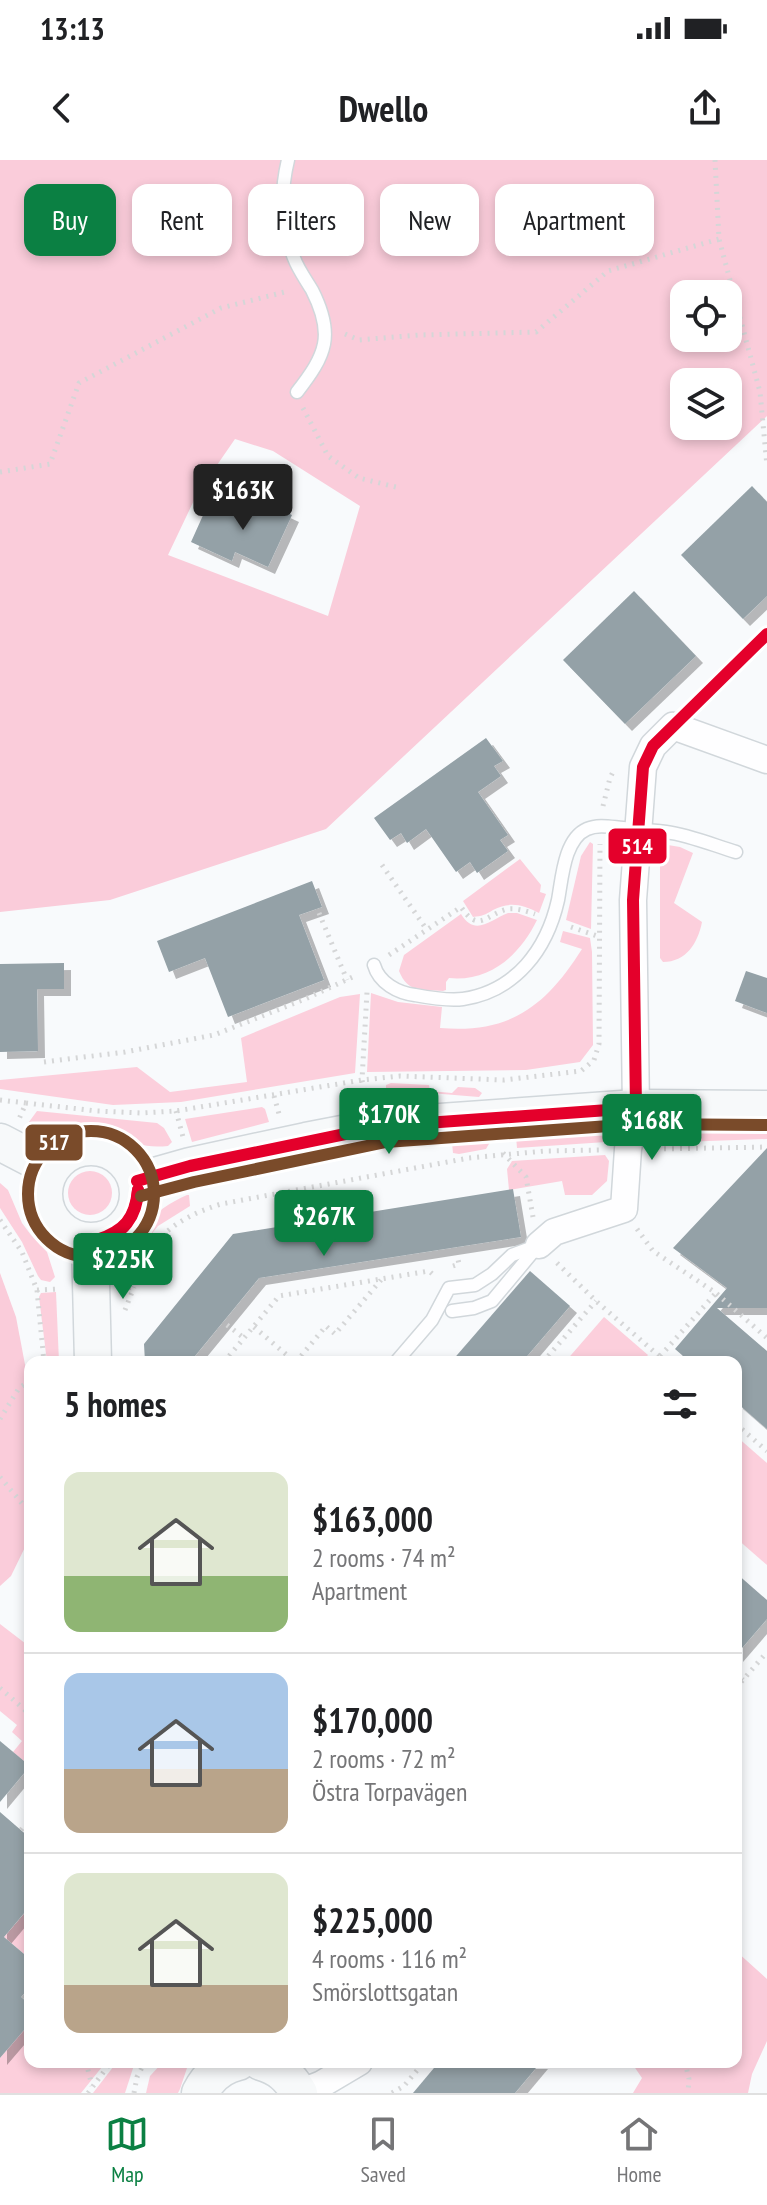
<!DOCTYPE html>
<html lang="en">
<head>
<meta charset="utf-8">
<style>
	:root { --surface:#fff; --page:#f2f2f2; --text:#202124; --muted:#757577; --line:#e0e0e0; --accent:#0b8043 }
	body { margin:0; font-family:"PT Sans Narrow",sans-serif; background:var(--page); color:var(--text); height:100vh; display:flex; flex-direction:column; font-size:30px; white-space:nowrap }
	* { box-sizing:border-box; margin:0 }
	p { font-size:26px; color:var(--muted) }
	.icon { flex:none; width:44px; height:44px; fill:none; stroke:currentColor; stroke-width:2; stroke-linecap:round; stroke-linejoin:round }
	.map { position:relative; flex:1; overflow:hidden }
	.panel { position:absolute; left:24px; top:1196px; width:718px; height:712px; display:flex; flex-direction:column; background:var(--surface); border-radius:16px; box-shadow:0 4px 12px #0003 }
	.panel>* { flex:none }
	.top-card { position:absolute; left:24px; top:24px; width:720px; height:72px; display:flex; gap:16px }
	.tools { position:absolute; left:670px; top:120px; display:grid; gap:16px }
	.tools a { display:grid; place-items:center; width:72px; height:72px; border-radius:16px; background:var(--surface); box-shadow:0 4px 12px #0003; font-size:40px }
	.price { position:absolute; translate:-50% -68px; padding:0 18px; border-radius:8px; background:var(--accent); color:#fff; font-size:26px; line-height:52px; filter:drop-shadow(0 2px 4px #0008) }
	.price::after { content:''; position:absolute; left:50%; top:48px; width:24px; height:18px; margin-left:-12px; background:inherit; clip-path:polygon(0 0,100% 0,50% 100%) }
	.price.selected { background:#222; color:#fff }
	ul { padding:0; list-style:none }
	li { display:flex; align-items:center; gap:24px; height:200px; padding:0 40px }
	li+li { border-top:2px solid var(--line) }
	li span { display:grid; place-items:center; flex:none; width:224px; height:160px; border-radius:16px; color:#555 }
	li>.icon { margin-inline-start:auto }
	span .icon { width:96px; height:96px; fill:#fffc; stroke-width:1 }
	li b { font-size:34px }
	h2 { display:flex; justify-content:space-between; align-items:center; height:96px; padding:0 40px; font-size:34px }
	.chip { padding:0 28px; border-radius:16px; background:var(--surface); box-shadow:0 4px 12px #0003; font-size:28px; line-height:72px }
	.chip.selected { background:var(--accent); color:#fff }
	.status { display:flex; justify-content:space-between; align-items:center; height:56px; padding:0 40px; background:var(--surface); direction:ltr }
	.status svg { height:22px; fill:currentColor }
	header { display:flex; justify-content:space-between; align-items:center; height:104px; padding:0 40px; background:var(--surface); font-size:36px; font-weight:800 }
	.menu { display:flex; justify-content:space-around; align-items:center; height:112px; border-top:2px solid var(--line); background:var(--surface); font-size:22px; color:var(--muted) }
	.menu a { display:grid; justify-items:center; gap:4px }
	.menu .selected { color:var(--accent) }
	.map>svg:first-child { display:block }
</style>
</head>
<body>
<div class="status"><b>13:13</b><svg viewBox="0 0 49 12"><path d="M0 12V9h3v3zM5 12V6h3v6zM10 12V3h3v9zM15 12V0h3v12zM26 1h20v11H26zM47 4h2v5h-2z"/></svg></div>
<header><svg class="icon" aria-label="back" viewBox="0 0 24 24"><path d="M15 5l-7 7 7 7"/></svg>Dwello<svg class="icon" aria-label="share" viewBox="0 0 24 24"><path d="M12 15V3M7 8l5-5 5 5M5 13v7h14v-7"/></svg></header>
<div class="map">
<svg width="767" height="1933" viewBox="0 0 767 1933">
	<defs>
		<filter id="shadow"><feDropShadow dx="7" dy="7" stdDeviation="0" flood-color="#0004"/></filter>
	</defs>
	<rect width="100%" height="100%" fill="#f8fafc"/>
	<!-- green -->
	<g fill="#fccfdc">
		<path d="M590,682L593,684L591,769L566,760L581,696Z"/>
		<path d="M668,685L680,687L693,693L674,743L702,762C698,783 686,802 663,802L660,798V688Z"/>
		<path d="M520,699L541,725L540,732L546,734L539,753C523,745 510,741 493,750C485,755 482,756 473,757L463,741Z"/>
		<path d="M508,753H517L537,760C520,795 490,822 449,818L446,822V830L443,831C422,830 408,833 399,811L404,795L461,754C475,777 490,760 508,753Z"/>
		<path d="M563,771L590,778L592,792L593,885L580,902L526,910L367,912L371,833L398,842L442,847L440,868C510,874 546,846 582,789L560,782Z"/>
		<path d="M360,834L355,913L181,942L113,945L0,929V920L137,907L170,932L247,922L241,878L340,837Z"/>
		<path d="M391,923L429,925L430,931L452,933L458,927L475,928L482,933L479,937L430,933L390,938L386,931V925Z"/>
		<path d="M262,947L265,949L269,962L192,982L185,959Z"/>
		<path d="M37,951L157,963L164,968L172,982L168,986C157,987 147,987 136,983C122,977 111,968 95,967C74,966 45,980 29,962Z"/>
		<path d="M767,965V979L653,983L649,979L654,971L662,969Z"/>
		<path d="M597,971L604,975L606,982L517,988L516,976Z"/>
		<path d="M485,977L490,982L486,989L459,994L453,993L452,983Z"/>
		<path d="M605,995L609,1001L607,1021L592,1035H565L562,1021L509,1030L507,1009L512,1001Z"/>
		<circle cx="90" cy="1033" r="22"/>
		<path d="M0,1023L8,1030L22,1063L31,1075L47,1092L55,1117L50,1122L41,1120L38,1116L22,1082L0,1048Z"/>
		<path d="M187,1035H189L190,1046L158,1066L140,1088L125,1116L120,1117C123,1078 153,1050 187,1035Z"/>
		<path d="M56,1132L59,1202H47L39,1137L41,1133Z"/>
		<path d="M604,1157L648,1195L642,1202H565Z"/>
		<path d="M736,1276L767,1303V1405L736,1378Z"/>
		<path d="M0,1464L30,1487V1606L13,1592L22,1581L12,1572L17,1565L0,1551Z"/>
		<path d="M30,1747V1799L4,1777Z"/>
		<path d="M30,1863V1902H106L81,1933H0V1898Z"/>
		<path d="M117,1902H135L125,1933H93Z"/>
		<path d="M163,1902H189L180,1929L178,1933H146L150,1916Z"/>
	</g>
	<!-- forest -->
	<g fill="#faccda" fill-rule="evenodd">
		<path d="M0,0H767V256L326,669L110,740L0,752ZM684,134H728V178H684ZM684,222H728V266H684ZM235,279L273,291L360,346L328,456L168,395L197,334Z"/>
		<path d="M0,1113L16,1157L30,1231V1377L11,1416L0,1426Z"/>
		<path d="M736,1791L767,1819V1881L752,1914L748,1933H633L642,1918L631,1902H736Z"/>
	</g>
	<!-- building -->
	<g fill="#94a1a7" filter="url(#shadow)">
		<path d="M752,326L767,342V436L743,459L681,395Z"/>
		<path d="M253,337L292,355L268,407L235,392L232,401L191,382L209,342L243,358Z"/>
		<path d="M634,431L696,496L625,564L563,500Z"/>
		<path d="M486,578L503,601L494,606L501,616L478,632L508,675L500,680L508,691L477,713L470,702L456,712L426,669L407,683L401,673L390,680L374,658Z"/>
		<path d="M312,721L322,747L299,755L324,820L228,857L205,798L169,812L157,781Z"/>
		<path d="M64,803V829H37L38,891L0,892V804Z"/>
		<path d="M746,811L767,818V853L735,841Z"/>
		<path d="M767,988V1148H717L767,1191V1269L736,1242V1202H690L675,1189L727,1128L673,1088Z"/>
		<path d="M513,1029L521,1077L259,1118L190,1202H145L144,1184L233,1074Z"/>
		<path d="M530,1111L570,1146L522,1202H451Z"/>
		<path d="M736,1413L767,1440V1459L736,1495Z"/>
		<path d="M0,1581L30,1606L0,1642Z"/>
		<path d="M0,1652L30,1678V1746L4,1777L30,1799V1827L21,1837L30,1845V1863L0,1898Z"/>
		<path d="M439,1902H541L515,1933H413Z"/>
	</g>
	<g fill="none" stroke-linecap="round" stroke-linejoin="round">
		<!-- lane casing -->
		<g stroke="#d1d7db" stroke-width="15">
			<g id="lane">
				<path d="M288,0C280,33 281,66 294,98C298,109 306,120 312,130C335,175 326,195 297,232"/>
				<path d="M673,566L767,474"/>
				<path d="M374,805C379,823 398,833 415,835C431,838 448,841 463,839C516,831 547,789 558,740C562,719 564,679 587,669C598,664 611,667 623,668C637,670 652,670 666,672C689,675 713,685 736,692"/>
				<path d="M452,1151L474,1148L492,1141L537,1087"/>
				<path d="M396,1202L432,1160L449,1128L475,1125L492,1114L512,1095L539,1085"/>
			</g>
		</g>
		<!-- street casing -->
		<g stroke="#d1d7db" stroke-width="29">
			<g id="street">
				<path d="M539,1085L554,1072L624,1049L628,989L636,948L633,740L643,607L653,586L673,566L767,600"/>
				<path d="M299,1933L322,1924L359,1902"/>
			</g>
		</g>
		<!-- secondary casing -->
		<g stroke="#d1d7db" stroke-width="39">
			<g id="secondary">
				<path d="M0,982L50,1008"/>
				<circle cx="91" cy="1034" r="47"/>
				<path d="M137,1021L190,1006L306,981L384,966L636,948L767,949"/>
				<path d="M90,1082L93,1202"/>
				<path d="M261,1902C279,1907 290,1917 299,1933"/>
				<path d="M200,1933C208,1917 220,1906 238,1902"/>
			</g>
		</g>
		<!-- path -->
		<g stroke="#d5d6d7" stroke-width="5" stroke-dasharray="2 6" stroke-linecap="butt">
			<path d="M715,0L719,79L760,232L767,306"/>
			<path d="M345,174L359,180L419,175L536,172L608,111L719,79"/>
			<path d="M303,248L328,296L359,318L396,327"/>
			<path d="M0,312L50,304L79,223L221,148L289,131"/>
			<path d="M603,646L610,618L614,610"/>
			<path d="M382,705L427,770"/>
			<path d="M319,753L347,820"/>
			<path d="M571,767L600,777"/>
			<path d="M389,795L461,747C479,774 486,754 508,749C517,748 526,751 535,754"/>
			<path d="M44,902L125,892L214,875L305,839L357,815"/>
			<path d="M274,936L279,954"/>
			<path d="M366,938L362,920L367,832"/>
			<path d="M0,940L26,943L19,959"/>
			<path d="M26,943L97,951L141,953L176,951L362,920L400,916L504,920L581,911L594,900L599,884L600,684"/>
			<path d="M176,951L183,977"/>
			<path d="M656,989L767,987"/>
			<path d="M503,993L526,1017L533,1057"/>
			<path d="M0,1060L22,1092L37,1130L44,1202"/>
			<path d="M637,1069L653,1091L716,1133L767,1178"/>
			<path d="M557,1103L596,1141L666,1202"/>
			<path d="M453,1106L459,1104L457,1095"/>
			<path d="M121,1128L134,1127C146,1080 176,1058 221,1044L469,998L545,991L602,990"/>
			<path d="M37,1130L59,1129"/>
			<path d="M125,1150L134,1127"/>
			<path d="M227,1165L244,1178"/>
			<path d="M254,1167L295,1202"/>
			<path d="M224,1202L279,1136L429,1111L436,1117"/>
			<path d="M296,1202L326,1166L335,1174L381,1120"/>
			<path d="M543,1202L596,1141"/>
			<path d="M655,1202L715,1134"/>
			<path d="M0,1259L19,1228L30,1221"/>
			<path d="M736,1264L767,1291"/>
			<path d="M0,1317L30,1353"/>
			<path d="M736,1514L743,1520"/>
			<path d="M0,1528L26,1551L30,1560"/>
			<path d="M736,1528L767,1492"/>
			<path d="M21,1670L30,1659"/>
			<path d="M86,1902L92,1926"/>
			<path d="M685,1902L689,1919L688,1933"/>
			<path d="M88,1933L111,1902"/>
			<path d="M134,1933L137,1917L145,1902"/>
			<path d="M392,1933L404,1926L424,1902"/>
		</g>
		<!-- lane -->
		<use href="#lane" stroke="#fefeff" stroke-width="12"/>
		<!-- street -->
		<use href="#street" stroke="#fefeff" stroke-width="26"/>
		<!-- secondary -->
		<use href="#secondary" stroke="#f7f9fa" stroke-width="36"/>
		<!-- bus-1 casing -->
		<g stroke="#fff" stroke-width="18">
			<g id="bus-1">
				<path d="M636,948L633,740L643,607L653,586L767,474"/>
				<path d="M137,1021L190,1006L384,966L636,948"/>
				<path d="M97,1080C124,1071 135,1059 138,1030"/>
				<path d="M97,1080C123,1076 137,1056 138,1030"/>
			</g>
		</g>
		<!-- bus-2 casing -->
		<g stroke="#fff" stroke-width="18">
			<g id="bus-2">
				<circle cx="91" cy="1034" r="63"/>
				<path d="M141,1036L194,1022L386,982L637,964L767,965"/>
			</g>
		</g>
		<!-- bus-1 -->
		<use href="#bus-1" stroke="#e4002b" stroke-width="12"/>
		<!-- bus-2 -->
		<use href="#bus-2" stroke="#7a4b2a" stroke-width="12"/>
	</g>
	<g stroke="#fff" stroke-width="3">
		<rect x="607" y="667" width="61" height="38" rx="8" fill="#e4002b"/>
		<rect x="24" y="963" width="60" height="39" rx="8" fill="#7a4b2a"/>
	</g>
	<g font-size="22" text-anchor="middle" font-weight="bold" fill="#fff">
		<text x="637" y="694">514</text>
		<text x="54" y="990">517</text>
	</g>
</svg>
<div class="tools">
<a><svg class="icon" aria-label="locate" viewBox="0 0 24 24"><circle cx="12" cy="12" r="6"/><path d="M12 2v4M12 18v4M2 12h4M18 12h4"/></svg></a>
<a><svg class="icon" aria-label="layers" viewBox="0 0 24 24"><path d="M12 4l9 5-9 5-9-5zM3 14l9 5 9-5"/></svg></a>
</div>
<b class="price selected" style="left:243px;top:372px">$163K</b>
<b class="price" style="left:389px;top:996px">$170K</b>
<b class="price" style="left:652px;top:1002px">$168K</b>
<b class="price" style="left:324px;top:1098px">$267K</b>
<b class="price" style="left:123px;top:1141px">$225K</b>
<div class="top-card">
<a class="chip selected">Buy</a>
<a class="chip">Rent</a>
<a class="chip">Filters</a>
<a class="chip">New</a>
<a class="chip">Apartment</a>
</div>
<section class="panel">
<h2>5 homes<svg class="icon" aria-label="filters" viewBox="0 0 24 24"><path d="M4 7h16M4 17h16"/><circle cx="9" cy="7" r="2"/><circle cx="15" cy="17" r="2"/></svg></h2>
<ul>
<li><span style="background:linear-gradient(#dfe7d0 65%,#8fb573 0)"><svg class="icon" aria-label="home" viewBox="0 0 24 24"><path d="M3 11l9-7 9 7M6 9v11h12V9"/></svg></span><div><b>$163,000</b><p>2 rooms · 74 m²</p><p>Apartment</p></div></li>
<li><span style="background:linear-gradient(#a9c7e8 60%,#b9a48a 0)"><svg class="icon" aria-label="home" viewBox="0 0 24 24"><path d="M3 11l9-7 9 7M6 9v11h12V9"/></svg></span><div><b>$170,000</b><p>2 rooms · 72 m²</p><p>Östra Torpavägen</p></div></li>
<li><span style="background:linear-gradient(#dfe7d0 70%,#b9a48a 0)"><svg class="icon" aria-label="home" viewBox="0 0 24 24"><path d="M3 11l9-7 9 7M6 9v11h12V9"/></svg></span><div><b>$225,000</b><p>4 rooms · 116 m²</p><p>Smörslottsgatan</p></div></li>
</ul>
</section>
</div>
<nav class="menu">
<a class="selected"><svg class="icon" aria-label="map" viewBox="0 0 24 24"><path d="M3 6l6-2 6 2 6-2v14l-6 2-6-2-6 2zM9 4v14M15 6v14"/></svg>Map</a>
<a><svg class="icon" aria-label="saved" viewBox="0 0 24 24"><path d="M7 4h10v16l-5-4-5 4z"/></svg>Saved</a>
<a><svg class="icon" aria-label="home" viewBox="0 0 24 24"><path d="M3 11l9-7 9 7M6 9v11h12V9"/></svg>Home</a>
</nav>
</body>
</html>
